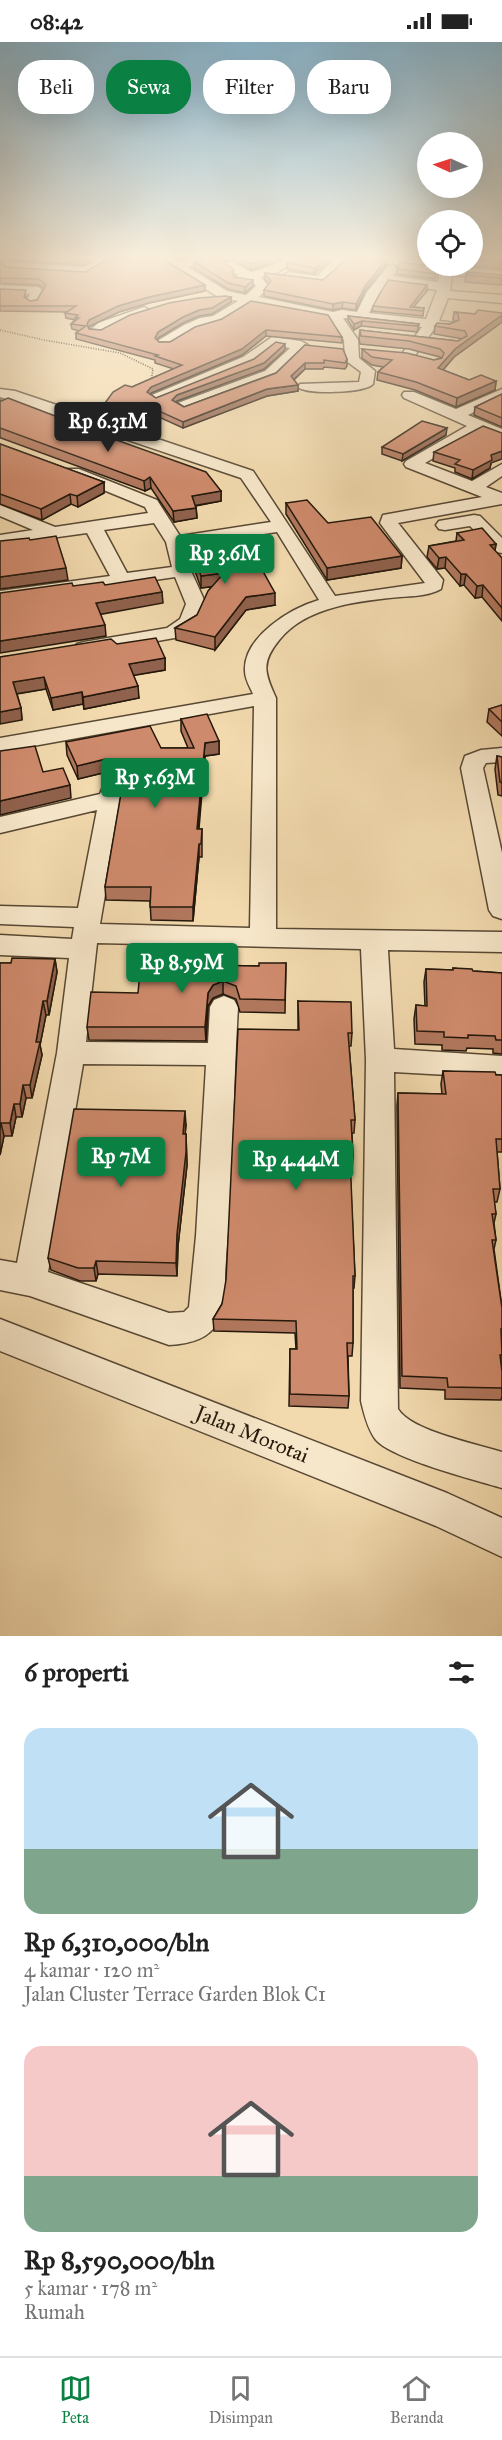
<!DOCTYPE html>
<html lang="id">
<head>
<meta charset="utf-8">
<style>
	:root { --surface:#fff; --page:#f6f6f6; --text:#222; --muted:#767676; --line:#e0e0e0; --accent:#0b8043 }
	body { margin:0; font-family:"IM FELL Great Primer",serif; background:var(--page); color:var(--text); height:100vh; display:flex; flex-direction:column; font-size:22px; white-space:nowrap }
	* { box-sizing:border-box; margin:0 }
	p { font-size:20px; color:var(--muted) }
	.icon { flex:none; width:33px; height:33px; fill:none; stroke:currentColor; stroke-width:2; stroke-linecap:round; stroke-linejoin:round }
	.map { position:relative; height:1594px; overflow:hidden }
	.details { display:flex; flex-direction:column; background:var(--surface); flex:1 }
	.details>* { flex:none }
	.top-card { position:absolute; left:18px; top:18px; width:466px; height:54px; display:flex; gap:12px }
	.needle { width:39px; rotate:273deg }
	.fabs { position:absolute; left:417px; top:90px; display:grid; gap:12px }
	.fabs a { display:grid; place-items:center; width:66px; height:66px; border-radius:50%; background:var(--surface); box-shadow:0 6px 24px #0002; font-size:30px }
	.price { position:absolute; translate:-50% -51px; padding:0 14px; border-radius:6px; background:var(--accent); color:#fff; font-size:20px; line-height:39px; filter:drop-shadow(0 2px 3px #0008) }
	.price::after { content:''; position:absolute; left:50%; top:36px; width:18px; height:14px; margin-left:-9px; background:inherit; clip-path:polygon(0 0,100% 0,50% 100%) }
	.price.current { background:#222; color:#fff }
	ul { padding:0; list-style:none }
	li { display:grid; align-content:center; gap:12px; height:318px; padding:0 24px }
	li span { display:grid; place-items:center; height:186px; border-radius:18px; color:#555 }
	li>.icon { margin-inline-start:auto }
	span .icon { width:108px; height:108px; fill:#fffc; stroke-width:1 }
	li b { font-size:26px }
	h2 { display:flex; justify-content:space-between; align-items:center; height:72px; padding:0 24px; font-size:26px }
	.pill { padding:0 21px; border-radius:24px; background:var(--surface); box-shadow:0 6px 24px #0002; font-size:21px; line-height:54px }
	.pill.current { background:var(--accent); color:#fff }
	.status { display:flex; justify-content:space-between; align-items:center; height:42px; padding:0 30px; background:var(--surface); direction:ltr }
	.status svg { height:16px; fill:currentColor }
	.dock { display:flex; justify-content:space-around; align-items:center; height:84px; border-top:2px solid var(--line); background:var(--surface); font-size:16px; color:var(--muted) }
	.dock a { display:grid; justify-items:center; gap:3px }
	.dock .current { color:var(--accent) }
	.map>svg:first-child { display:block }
</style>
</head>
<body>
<div class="status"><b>08:42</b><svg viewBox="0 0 49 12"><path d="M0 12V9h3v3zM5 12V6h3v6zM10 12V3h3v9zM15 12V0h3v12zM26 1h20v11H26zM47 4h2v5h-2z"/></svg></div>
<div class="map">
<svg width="502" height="1594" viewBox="0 0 502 1594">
	<rect width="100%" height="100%" fill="#f2daae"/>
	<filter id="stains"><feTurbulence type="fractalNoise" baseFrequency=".00333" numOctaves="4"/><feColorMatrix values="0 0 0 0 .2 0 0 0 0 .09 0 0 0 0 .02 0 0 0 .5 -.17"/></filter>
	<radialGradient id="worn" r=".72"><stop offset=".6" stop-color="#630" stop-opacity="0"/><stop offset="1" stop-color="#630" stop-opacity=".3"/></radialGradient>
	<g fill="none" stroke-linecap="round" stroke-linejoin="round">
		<!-- minor casing -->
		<g stroke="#584834" stroke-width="3">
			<g id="minor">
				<path d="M99,217H113L86,233L6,228L0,224L6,220L84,225Z"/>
				<path d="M159,217H173L179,220L193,217H212L210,220L188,225L227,249L246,253L256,244C250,237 244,241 236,239L234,236L238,233L225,226V220H233L251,230C269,226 280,217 299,217L273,233L261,235L269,245L259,255L333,270L342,268L357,270L367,250L388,224L392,223L398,227L393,234L438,240L440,224L502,229V237L452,233L450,249L502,253V261L448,256L439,279L455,281L457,284L450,288L435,286L413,316L408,317L401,313L422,285L343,276L358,298L359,316L375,329L373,342C365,351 306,353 298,345L300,342L359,340L361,330L345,318L344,298L329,277L251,262L221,281L208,283L194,289L169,304H159L157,301L159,298L184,283L200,276L213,274L238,259L218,255ZM387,241L437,248L426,277L369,271L379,251Z"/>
				<path d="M335,217H345L346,219L324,241L289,238L283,234L289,230L317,234Z"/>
				<path d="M378,217L428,219V224H434L428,227L384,221Z"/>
				<path d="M0,243L38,245L44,249L37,262L32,263L26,259L30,252L0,251Z"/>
				<path d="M144,265L151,269L149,272C138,276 99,294 91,292L89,289L98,281Z"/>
				<path d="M272,295L301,299L308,303L275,335L188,367L183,369L175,364L178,361L265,329L290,306L275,304L253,321L162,359L157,360L150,356L152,353L243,315Z"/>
				<path d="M0,347L15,349L253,429L335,554L425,541L380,481L383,473L482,455L406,425L404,422L406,419L467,384L404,356L402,353L404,350H414L456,367L502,347V357L468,373L502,387V398L480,389L425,421L472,439L502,422V434L486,445L502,451V462L398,481L443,538L441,547C429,554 413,554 400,555C360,559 307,564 280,597C261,620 264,630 276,656V887L502,890V910L388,908L394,1007L502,1014V1036L394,1030L398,1367C411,1389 477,1402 502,1410V1446C475,1438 393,1417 376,1398C368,1388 364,1372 361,1359L366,1018L361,907L97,901L86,1000L208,1001L210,965L214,958L224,954L234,958L238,965C233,1049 233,1134 226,1218C224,1238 227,1263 217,1281C208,1298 187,1302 169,1303L30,1254L0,1248V1218L17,1221L57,1011L69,916L0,913V893L72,897L74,885L0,882V864L78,866L97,768L0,791V775L100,752L104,742L112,740L120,742L123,747L100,882L250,886L254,664L0,710V696L253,652C250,645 245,637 245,629C243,595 291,566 319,558L277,490L185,504L191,529L206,562L195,584L180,595L84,612L77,610L74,606L77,602L84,600L167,586L180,577L186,562L175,535L0,561V549L110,534L87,491L0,503V493L33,488L0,474V463L55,485L148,471L145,465L67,433L65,430L67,427H79L157,458L180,494L271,480L241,436L0,355ZM154,481L166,500L172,525L127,531L104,488ZM83,1022L206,1023L196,1194L189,1265L184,1270L169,1271L48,1230Z"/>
				<path d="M474,473L480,474L502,496V511L496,510L470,484L445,488L439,487L436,483L439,479Z"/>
				<path d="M502,706V720L486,721L483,726L502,811V877L493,874L489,868L461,726L465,714L481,708Z"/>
				<path d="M0,1277L447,1451L502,1476V1515L436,1484L0,1309Z"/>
			</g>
		</g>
		<!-- path -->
		<path stroke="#24180b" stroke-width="1.5" stroke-dasharray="1 1.5" stroke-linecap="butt" d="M0,288L44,298L120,311L153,327L151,340"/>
		<!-- minor -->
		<use href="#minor" fill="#f7e7ca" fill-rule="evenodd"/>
	</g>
	<!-- wall -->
	<g fill="#b1775d" stroke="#24180b" stroke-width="1.5">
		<path d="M0,217H95L84,223L6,218L1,221L5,225L205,249L149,261L119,270L90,284L89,287L101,288L231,255V260L212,272L199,274L183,281L158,296L157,298L159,300H170L222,277L342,295V301L266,294L242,313L151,351L150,352L156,356L285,308L264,327L177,359L176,360L184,365L276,331L305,303L347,317V324L345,327L324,325L323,327H305L294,338L298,349L267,354L183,386L159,375L151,379L105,368V361L132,345L174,327L155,321V318L76,297V291L79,289L72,287L71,282L75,278L66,276L65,271L66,270L0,269V247L26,254V256L30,259L37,258L44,246L39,243L0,241Z"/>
		<path d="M210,217H284L251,228L234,218H223V221L234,235L253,244L245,251L228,247L194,226V220Z"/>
		<path d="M332,217L314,232L287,227V221Z"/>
		<path d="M472,217H502V227L471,224H472Z"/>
		<path d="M346,218L386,223L365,249L356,268L342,266L333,268L264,254V248L269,242L265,237V231L323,238Z"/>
		<path d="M428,224H438L435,237L397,232V227Z"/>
		<path d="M466,233H502V243L465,240Z"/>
		<path d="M427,249L413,265L424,266L423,274L372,269L373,264Z"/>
		<path d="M454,270L475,272L502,271V280L454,315L443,328L469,338L496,339L495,348L456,365L415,348L377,338L378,330L383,325L372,323L362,316V307L434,318L441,316L440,315L409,307L360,302L359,296L360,288L458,299L463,297L434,292L435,284L450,282L456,280L453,278Z"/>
		<path d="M348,274L419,282L418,287L417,290L361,284L354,288L348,279Z"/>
		<path d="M502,352V385L474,373L475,365Z"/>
		<path d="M0,358L79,383V385L221,449V459L196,464L197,476L174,480L151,446L145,449L1,396H0Z"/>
		<path d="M446,393L402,419L382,412V405Z"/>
		<path d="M0,402L104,440V451L78,465L71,462L42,478L0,462Z"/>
		<path d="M434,410L491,421L490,426L472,437L455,430V426L433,419Z"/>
		<path d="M286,461L328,481L402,514L401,526L327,538L286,472Z"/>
		<path d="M457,491L496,502L495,509L502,516V579L482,555L475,556L464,543L460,544L445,526L437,527L427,515L429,504L456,499Z"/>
		<path d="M189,500L220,511L275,563L246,568L215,608L176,598L175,586L197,573L211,545L201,546L189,512Z"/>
		<path d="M117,602L165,616V628L133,633L139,656L84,667L83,662L53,668L46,647L17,652L21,666L22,678L0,615Z"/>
		<path d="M502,663V694L487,680L489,667Z"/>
		<path d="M181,677L219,699V712L205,714L199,787H202V815H199L193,879L151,878L150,859L106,858L105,845L123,743L121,740L120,731L109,734L107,730L78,737L67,713L66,700L161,706H188L181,689Z"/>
		<path d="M497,714L502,715V754L498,753L495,727Z"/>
		<path d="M55,917L57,930L49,973H46L40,1003L42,1013L32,1056H26L22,1075H16L12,1094H4L0,1113V921H11Z"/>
		<path d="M286,921L285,971L240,970L236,957L223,952L213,956L208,964L206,999L89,998L87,985L138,951L204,923L259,924Z"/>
		<path d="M453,926L473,929L502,931V1012L493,1011V1007L467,1006L466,1009L442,1008V1003L415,1002L414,977L416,963L425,964L424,940L426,927L453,928Z"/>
		<path d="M298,959L352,991L351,1004H349L355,1078L354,1091H352L353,1115L352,1128H350L355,1234L354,1246H353V1301L352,1314H348L349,1354L348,1366L289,1364L290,1307H296L295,1291L214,1289L213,1277L222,1262L298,988Z"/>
		<path d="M443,1029L502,1033V1110H497L500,1147L497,1160H494L496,1172L494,1181L496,1198L494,1207L502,1266V1320L501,1324L502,1354L501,1358L445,1357V1348L400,1346L397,1064L398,1051L442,1052L441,1042Z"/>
		<path d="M186,1083L185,1092H186L187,1123L178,1204L177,1234L98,1232L96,1239H80L51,1228L48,1216Z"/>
	</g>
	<!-- shaded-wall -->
	<g fill="#90614c" stroke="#24180b" stroke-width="1.5">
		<path d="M0,217H6V218L0,222Z"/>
		<path d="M83,217H95L84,223Z"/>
		<path d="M267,217H284L251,228V222Z"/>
		<path d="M326,217H332L314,232L315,226Z"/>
		<path d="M386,218V223L365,249L356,268V262L366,243Z"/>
		<path d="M253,238V244L245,251V245Z"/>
		<path d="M205,243V249L149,261L119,270L90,284L87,288V282L89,278L118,264L149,255Z"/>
		<path d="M427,243V249L411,268L410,265Z"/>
		<path d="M231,255V260L212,272L199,274L183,281L158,296L155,302V296L158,290L183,275Z"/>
		<path d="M343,260L342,266L333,268V262Z"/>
		<path d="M502,273V280L454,315L437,335L438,326L455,307Z"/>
		<path d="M362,279L361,284L354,288V282Z"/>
		<path d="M266,288V294L242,313L151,351L148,357L147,350L151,345Z"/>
		<path d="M285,302V308L264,327L177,359L173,364L172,358L177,353L264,321Z"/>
		<path d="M305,321V327L290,341L291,334Z"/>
		<path d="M496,339L495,348L456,365L457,356Z"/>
		<path d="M298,343V349L267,354L183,386V380L267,347Z"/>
		<path d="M159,369V375L151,379V373Z"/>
		<path d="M447,386L446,393L402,419L403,412Z"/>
		<path d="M502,409V417L491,421L490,426L472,437L473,428L491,413Z"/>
		<path d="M150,435L151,446L145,449L144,439Z"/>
		<path d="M104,440V451L78,465L77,454Z"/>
		<path d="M221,449V459L192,464V454Z"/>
		<path d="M70,452L71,462L42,478L41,467Z"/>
		<path d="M196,466L197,476L174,480L173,469Z"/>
		<path d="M496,502L494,513L490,503Z"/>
		<path d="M402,514L401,526L327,538V526Z"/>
		<path d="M446,515L445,526L437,527L439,516Z"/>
		<path d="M66,526L68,538L0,547V535Z"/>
		<path d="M224,531V543L201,546V534Z"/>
		<path d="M461,532H466L464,543L460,544Z"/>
		<path d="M483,543L482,555L475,556L477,544Z"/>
		<path d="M162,550L163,561L97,573L96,561Z"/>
		<path d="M275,551V563L246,568L215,608V595L246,555Z"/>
		<path d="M105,583L106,594L0,611V599Z"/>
		<path d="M165,616V628L130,634L129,622Z"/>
		<path d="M44,635L46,647L15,652L13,640Z"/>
		<path d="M138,644L139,656L84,667L83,655Z"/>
		<path d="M82,650L83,662L53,668L51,656Z"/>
		<path d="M21,666L22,678L0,682V670Z"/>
		<path d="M219,699V712L205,714L197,800V787L205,701Z"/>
		<path d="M106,717L107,730L78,737L77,724Z"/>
		<path d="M121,717L120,731L109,734L107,721Z"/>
		<path d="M70,743L71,756L0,773V759Z"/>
		<path d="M199,802V815L193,879V865Z"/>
		<path d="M55,917L57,930L49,973L47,959Z"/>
		<path d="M223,939V952L213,956L208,964L206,999L205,985L208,951L213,943Z"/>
		<path d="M43,959L46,973L40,1003L42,1013L32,1056L30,1043L36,1000Z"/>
		<path d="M23,1043L26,1056L22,1075L20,1062Z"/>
		<path d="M14,1062L16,1075L12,1094L10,1081Z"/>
		<path d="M185,1069L186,1083L184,1105L183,1092Z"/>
		<path d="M1,1081L4,1094L0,1113V1086Z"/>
		<path d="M186,1092L187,1123L178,1204L177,1234L176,1221L177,1192Z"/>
		<path d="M96,1219L98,1232L96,1239L94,1226Z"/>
	</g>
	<!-- building -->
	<g fill="#ce8a6c" stroke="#24180b" stroke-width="1.5">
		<path d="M108,217H163L205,243L149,255L118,264L89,278L87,282L89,287L101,288L130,273L169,261L198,256L226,254L231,255L212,266L199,268L183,275L158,290L155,296L159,300H170L195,285L222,277L251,259L328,273L342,295L266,288L242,307L151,345L147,350L156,356L254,317L276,300L285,302L264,321L177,353L172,358L184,365L276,331L305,303L343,307L347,317L345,321L324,318V321H305L291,334L298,343L267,347L183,380L159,369L151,373L105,361L113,350L125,343L132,345L182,323L155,314L158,313L76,291L86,284L71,282L79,276H75L78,273L65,271L76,264H0V247L26,248L24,255L30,259L37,258L46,243L39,237L0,236V220L5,225L85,230Z"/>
		<path d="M210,217H223V220L234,228L232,230L234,235L253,238L245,245L228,241L194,220Z"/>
		<path d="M242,217H267L251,222Z"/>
		<path d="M295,217H326L315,226L287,221Z"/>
		<path d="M346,217H384L386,218L366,243L356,262L343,260L333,262L264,248L271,239L265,231L323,238L346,218Z"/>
		<path d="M472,217H502V220L472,218Z"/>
		<path d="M400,220L428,224H438L436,232L397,227Z"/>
		<path d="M467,230L502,233V236L466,233Z"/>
		<path d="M388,238L427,243L410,265L424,266L423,269L373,264Z"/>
		<path d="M478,268L502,271V273L455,307L438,326L469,338L481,333L496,339L457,356L416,340L378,330L392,318L372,315L362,307L407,311L434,318L442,316L444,311L440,307L409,299L361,294L360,288L458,299L467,294L465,289L435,284L437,281L450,282L459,278L458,272L454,270L475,272Z"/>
		<path d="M348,274L419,282L417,284L362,279L354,282Z"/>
		<path d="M502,352V376L475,365Z"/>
		<path d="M8,356L79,383L77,384L206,430L221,449L192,454L196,466L173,469L150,435L144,439L0,386V358L1,359Z"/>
		<path d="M422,379L447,386L403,412L382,405Z"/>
		<path d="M483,384L502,391V409L491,413L492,418L473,428L455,422L460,418L434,410Z"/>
		<path d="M0,402L104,440L77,454L70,452L41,467L0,452Z"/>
		<path d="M307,458L328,481L371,475L402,514L327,526L286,461Z"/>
		<path d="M482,486L496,502L490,503L502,516V566L483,543L477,544L466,532H461L446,515L439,516L429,504L464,498L457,491Z"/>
		<path d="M56,494L66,526L0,535V499L29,496L30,498Z"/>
		<path d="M213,496L220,511L250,506L275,551L246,555L215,595L175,586L197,573L208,549L224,531L201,534L189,500Z"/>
		<path d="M155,535L162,550L96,561L105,583L0,599V551L72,541L73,544L103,540L105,543Z"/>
		<path d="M156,596L165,616L129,622L138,644L83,655L82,650L51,656L44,635L13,640L21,666L0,670V615L111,597L117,602Z"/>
		<path d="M502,663V680L489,667Z"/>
		<path d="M207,672L219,699L205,701L197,787H202L201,802H199L193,865H150L151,845H105L124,734L120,727L121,717L107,721L106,717L77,724L66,700L150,684L161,706H194L181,677Z"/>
		<path d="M35,704L43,730L63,726L70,743L0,759V709Z"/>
		<path d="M497,714L502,715V741L500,740Z"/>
		<path d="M12,916L55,917L47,959H43L36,1000H40L30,1043H23L20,1062H14L10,1081H1L0,1086V921H11Z"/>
		<path d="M204,919V923L259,924V921H286L285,958L240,957L236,944L223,939L213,943L208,951L205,985H87L91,950L138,951L141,920Z"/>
		<path d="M453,926L472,927L473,929L502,931V998H496L495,994L468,993V996L444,995V990L417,989L416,963L427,964L426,927L453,928Z"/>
		<path d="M298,959L351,960L352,991H348L355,1078H351L353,1115H350L355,1234H353V1301H347L349,1354L290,1352V1307H297L296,1279L213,1277L222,1262L226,1238L238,987L299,988Z"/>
		<path d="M443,1029L495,1030L496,1033H502V1097H496L500,1147H493L496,1172H492L496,1198H492L502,1266V1287H501L502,1313H500L502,1330V1346L448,1345L447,1336L402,1334L398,1051L446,1052Z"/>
		<path d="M74,1067L185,1069L183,1092H186V1110L177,1192L176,1221L96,1219L94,1226H78L48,1216Z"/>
	</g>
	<!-- sky -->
	<linearGradient id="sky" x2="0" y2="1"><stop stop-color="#89b7d0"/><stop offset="0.49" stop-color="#f9eedb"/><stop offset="1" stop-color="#f9eedb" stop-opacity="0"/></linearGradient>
	<rect width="502" height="440" fill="url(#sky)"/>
	<g text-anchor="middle" stroke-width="4.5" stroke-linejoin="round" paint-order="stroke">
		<!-- near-street labels -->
		<g font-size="21" fill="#24180b" stroke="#f7e7ca">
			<text transform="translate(252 1392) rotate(22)" y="7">Jalan Morotai</text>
		</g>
	</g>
	<rect width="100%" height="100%" filter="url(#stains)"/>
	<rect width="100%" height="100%" fill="url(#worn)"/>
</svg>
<div class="fabs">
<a><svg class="needle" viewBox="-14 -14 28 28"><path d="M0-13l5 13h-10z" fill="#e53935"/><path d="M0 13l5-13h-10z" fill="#767676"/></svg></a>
<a><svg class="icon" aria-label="locate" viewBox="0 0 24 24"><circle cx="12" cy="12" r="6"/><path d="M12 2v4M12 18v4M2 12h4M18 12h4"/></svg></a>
</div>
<b class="price current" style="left:108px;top:411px">Rp 6.31M</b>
<b class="price" style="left:225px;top:543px">Rp 3.6M</b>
<b class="price" style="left:155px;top:767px">Rp 5.63M</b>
<b class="price" style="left:182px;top:952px">Rp 8.59M</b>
<b class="price" style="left:121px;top:1146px">Rp 7M</b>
<b class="price" style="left:296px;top:1149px">Rp 4.44M</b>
<div class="top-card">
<a class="pill">Beli</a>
<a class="pill current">Sewa</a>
<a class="pill">Filter</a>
<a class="pill">Baru</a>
</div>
</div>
<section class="details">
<h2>6 properti<svg class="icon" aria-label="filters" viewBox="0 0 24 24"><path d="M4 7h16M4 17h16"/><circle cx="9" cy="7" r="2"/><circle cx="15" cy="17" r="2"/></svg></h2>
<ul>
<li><span style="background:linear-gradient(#bfe0f5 65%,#7fa58c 0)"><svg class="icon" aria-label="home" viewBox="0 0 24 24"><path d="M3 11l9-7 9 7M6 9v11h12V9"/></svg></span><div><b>Rp 6,310,000/bln</b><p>4 kamar · 120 m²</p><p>Jalan Cluster Terrace Garden Blok C1</p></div></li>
<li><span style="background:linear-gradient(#f6c9c9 70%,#7fa58c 0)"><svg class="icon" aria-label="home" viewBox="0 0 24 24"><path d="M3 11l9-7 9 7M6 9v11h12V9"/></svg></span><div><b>Rp 8,590,000/bln</b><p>5 kamar · 178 m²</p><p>Rumah</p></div></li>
</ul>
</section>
<nav class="dock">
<a class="current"><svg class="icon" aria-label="map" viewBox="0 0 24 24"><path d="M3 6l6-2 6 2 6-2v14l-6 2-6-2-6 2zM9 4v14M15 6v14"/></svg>Peta</a>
<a><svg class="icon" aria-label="saved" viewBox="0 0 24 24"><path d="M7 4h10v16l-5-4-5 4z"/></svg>Disimpan</a>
<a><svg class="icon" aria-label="home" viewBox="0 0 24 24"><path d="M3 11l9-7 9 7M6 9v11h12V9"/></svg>Beranda</a>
</nav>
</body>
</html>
